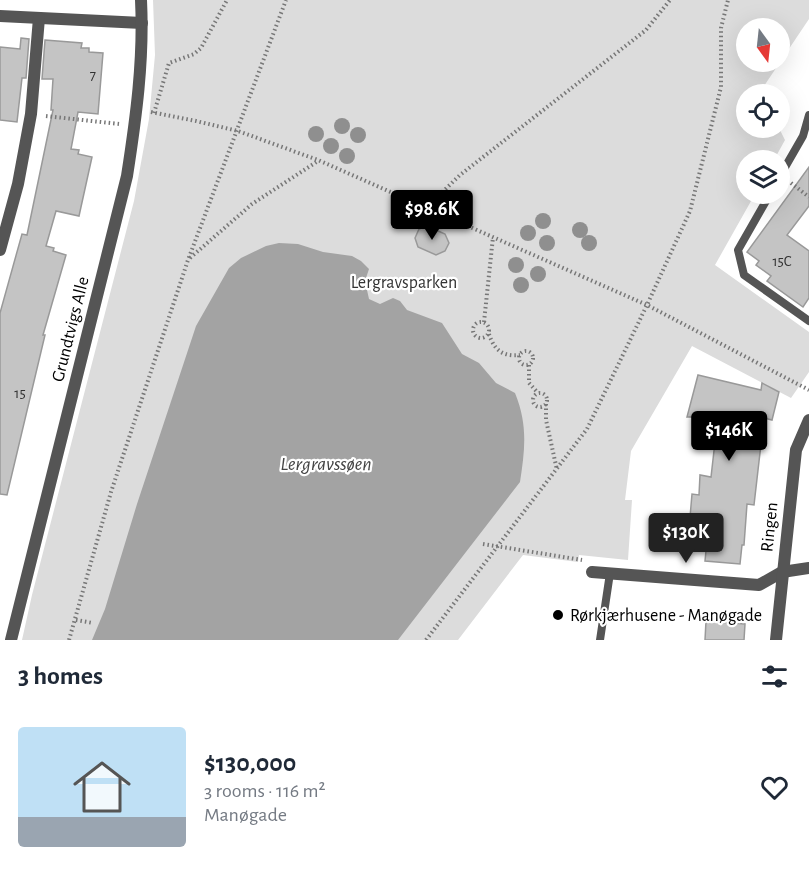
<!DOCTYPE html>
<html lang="en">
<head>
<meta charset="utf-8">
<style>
	:root { --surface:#fff; --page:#f2f2f3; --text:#1f2937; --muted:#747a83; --line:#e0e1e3; --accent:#000 }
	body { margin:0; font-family:"Alegreya Sans",sans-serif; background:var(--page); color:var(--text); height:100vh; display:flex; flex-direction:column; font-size:22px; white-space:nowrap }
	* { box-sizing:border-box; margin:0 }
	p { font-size:20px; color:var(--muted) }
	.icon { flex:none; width:33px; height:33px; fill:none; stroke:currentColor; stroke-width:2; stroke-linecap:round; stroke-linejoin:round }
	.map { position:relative; height:640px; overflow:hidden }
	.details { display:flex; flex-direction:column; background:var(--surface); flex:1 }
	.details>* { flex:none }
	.needle { width:39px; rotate:165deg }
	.controls { position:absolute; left:736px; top:18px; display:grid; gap:12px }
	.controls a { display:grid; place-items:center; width:54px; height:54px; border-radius:50%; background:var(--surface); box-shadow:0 6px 24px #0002; font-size:30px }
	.price { position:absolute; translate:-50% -51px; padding:0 14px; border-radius:6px; background:var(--accent); color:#fff; font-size:20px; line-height:39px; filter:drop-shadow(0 2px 3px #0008) }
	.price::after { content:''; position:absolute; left:50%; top:36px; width:18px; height:14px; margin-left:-9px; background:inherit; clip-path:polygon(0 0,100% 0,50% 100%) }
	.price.active { background:#222; color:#fff }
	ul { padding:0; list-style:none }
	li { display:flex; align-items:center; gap:18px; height:150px; padding:0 18px }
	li+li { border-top:2px solid var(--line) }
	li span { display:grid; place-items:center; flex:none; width:168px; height:120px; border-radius:6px; color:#555 }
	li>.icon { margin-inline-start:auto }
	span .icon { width:72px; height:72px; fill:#fffc; stroke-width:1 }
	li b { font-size:26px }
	h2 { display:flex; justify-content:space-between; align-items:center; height:72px; padding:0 18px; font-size:26px }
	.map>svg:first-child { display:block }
</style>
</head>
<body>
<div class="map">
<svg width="809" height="640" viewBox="0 0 809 640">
	<rect width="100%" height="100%" fill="#fff"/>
	<!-- green -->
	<path fill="#dcdcdc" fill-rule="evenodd" d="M153,0H809V19L762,89L764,94H747V128H779L785,140L774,160H747V194H755L715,265L809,332V372L791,398L692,346L631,451L625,500H632L628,560L579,555L578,562L523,555L458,640H22L32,595L134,201L149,119L155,55ZM747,28H780V62H747Z"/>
	<!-- water -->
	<path fill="#a3a3a3" d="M279,243L298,244L323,252L352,256L361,261L369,269L365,281L369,299L380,304L393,298L400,301L407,310L442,323L462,354L479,363L496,383L515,393C528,425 525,449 520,482L398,640H92L105,609L137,504L196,326L229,268L241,258L266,246Z"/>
	<!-- building -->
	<g fill="#c4c4c4" stroke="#999" stroke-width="1.5">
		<path d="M21,38L29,39L26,78H22L17,122L0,120V47L20,49Z"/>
		<path d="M45,40L82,43L81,48H89V52L103,53L98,114L78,112L71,149L79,150L78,154L92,157L79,216L56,211L46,246L54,248L53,251L66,255L43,335H45L7,495L0,494V313L22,234L27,235L53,110H51L53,79H42Z"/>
		<path d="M809,167V206L787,235L809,251V298L803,307L767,281L771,276L756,265L759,261L747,252Z"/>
		<path d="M427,226L445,234L449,243L445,251L436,255L418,247L415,238L419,229Z"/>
		<path d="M698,375L761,390L762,383L779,392L772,420L764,418L754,505L747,504L744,545H742L740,564L705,561L708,530L689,529L692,494L699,495L700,475L711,477L716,433L695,425L697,417H687Z"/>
		<path d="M706,621L745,624L744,640H705Z"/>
	</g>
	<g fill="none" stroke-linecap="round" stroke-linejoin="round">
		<!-- path -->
		<g stroke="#777" stroke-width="4" stroke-dasharray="1.5 3" stroke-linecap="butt">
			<path d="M151,112L196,121L238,131L318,160L647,305L809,390"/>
			<path d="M154,113L169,63L194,54L201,48L227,0"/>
			<path d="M46,116L119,124"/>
			<path d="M791,183L809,197"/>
			<path d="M426,208L460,175L646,30L670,0"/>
			<path d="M190,258L252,204L318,161"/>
			<circle cx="481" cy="330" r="8"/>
			<path d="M484,322L493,237"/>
			<path d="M489,334C494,350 503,357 520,355"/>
			<circle cx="526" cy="358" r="7"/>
			<path d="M529,365V383L538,393"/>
			<circle cx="540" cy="400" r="7"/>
			<path d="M546,404V420L557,470"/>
			<path d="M483,544L582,560"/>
			<path d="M76,620L93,623"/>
			<path d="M69,640L111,492L188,260L286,0"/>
			<path d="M426,640L587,429L647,305L690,211L721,87V28L728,0"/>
		</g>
		<!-- service -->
		<g stroke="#555" stroke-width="8">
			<path d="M780,176L803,136L809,115"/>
			<path d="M770,194L738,250L744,275L809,321"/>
			<path d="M600,640L610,573"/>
		</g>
		<!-- minor -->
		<g stroke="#555" stroke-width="12">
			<path d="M0,16L142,23"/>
			<path d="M0,250L18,184L31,114L39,18"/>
			<path d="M592,572L759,585L782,572L809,568"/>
			<path d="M11,640L127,176C136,118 144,60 141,0"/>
		</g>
		<!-- tertiary -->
		<path stroke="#555" stroke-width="12" d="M776,640L796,450L809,420"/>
	</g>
	<!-- trees -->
	<g fill="#8f8f8f">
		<circle cx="342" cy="126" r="8"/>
		<circle cx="316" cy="134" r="8"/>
		<circle cx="358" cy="135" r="8"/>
		<circle cx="331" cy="146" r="8"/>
		<circle cx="347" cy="156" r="8"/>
		<circle cx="543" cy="221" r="8"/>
		<circle cx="580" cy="230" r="8"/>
		<circle cx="528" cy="233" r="8"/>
		<circle cx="547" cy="243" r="8"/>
		<circle cx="589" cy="243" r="8"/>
		<circle cx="516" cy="265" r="8"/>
		<circle cx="538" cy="274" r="8"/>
		<circle cx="521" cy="285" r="8"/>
	</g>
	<!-- markers -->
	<circle fill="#000" stroke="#fff" stroke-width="2" cx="558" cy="615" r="6"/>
	<g text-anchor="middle" stroke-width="4.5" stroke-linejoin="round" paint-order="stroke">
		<!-- number labels -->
		<g font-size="15" fill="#313131">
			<text x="93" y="80">7</text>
			<text x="782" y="266">15C</text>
			<text x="20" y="398">15</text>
		</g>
		<!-- park labels -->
		<g font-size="18" fill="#333" stroke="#fff">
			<text x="404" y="288">Lergravsparken</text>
		</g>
		<!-- street labels -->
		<g font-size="18" fill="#000" stroke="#fff">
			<text transform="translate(70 329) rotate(-76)" y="6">Grundtvigs Alle</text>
			<text transform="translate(769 527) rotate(-84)" y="6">Ringen</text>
		</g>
		<!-- poi labels -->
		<g font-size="18" fill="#000" stroke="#fff" text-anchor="start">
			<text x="570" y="621">Rørkjærhusene - Manøgade</text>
		</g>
		<!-- water labels -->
		<g font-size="20" font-style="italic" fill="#444" stroke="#fff">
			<text x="326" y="470">Lergravssøen</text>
		</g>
	</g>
</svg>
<div class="controls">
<a><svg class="needle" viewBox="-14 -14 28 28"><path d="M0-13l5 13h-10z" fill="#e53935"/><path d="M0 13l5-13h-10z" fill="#747a83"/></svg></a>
<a><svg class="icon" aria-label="locate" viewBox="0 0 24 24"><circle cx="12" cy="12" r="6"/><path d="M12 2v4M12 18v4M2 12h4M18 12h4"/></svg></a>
<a><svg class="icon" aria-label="layers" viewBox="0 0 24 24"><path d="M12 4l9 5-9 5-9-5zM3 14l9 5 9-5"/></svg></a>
</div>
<b class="price" style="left:432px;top:241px">$98.6K</b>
<b class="price" style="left:729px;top:462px">$146K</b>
<b class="price active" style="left:686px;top:564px">$130K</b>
</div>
<section class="details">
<h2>3 homes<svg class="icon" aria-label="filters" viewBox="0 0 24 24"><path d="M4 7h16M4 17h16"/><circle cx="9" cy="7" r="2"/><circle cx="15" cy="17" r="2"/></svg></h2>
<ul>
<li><span style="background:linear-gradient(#bfe0f5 75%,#9aa5b1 0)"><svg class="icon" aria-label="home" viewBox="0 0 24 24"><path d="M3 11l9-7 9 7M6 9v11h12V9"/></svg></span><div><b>$130,000</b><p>3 rooms · 116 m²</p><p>Manøgade</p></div><svg class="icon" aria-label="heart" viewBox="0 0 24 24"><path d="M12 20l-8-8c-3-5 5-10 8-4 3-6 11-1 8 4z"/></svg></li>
</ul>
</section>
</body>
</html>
